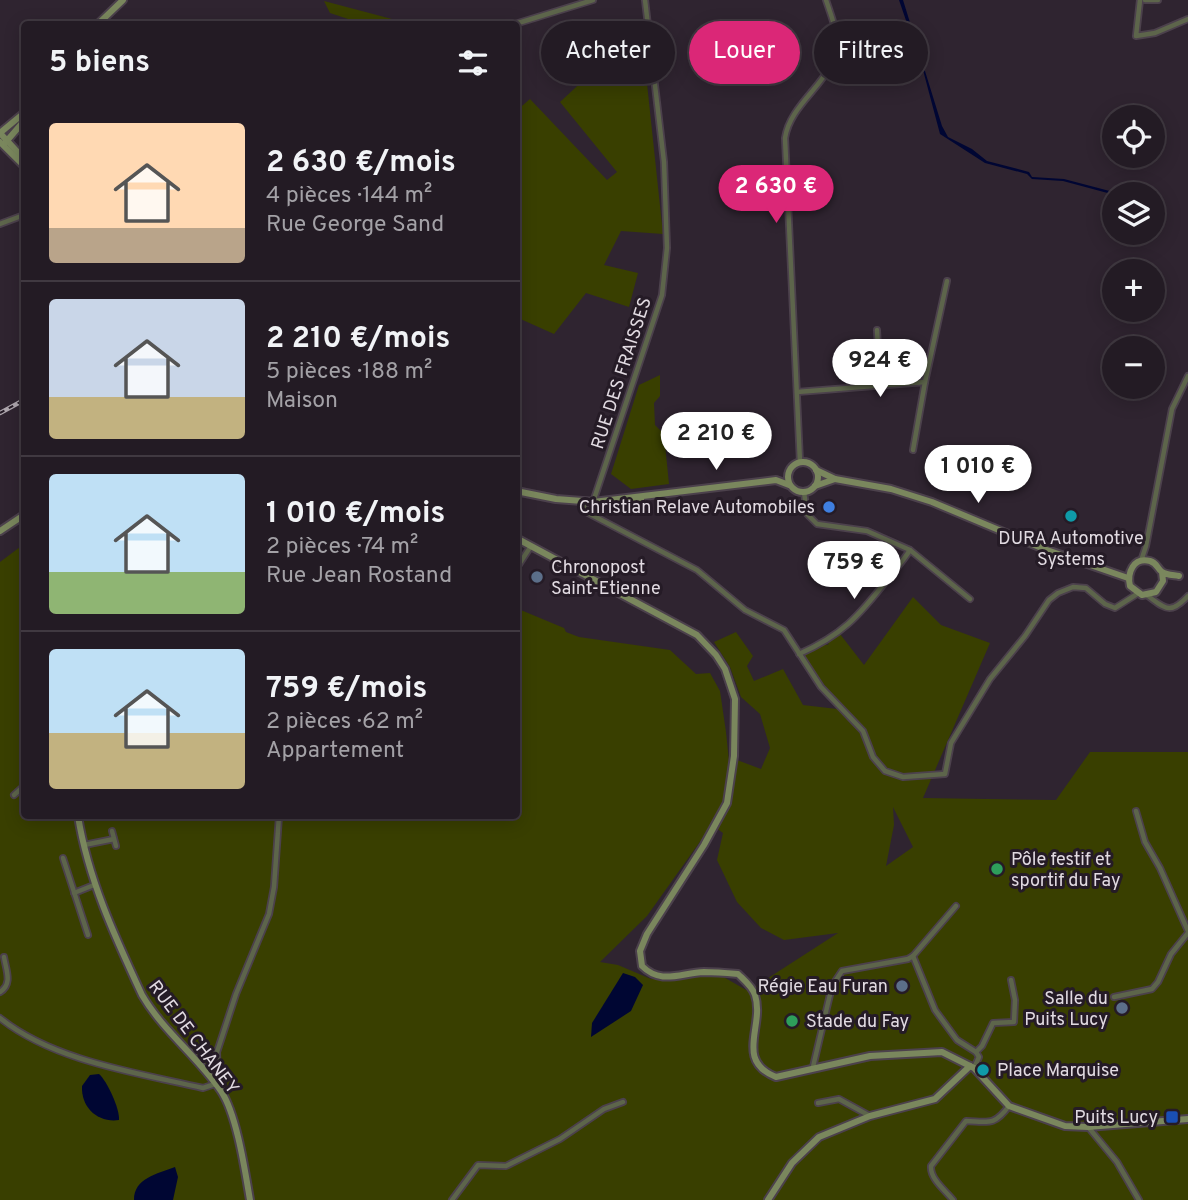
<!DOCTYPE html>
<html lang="fr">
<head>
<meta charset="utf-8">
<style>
	:root { --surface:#231b24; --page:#2b242c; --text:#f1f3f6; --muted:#a3a1a6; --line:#403941; --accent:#db2777 }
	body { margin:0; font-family:Overpass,sans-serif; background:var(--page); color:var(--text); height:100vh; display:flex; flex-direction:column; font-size:26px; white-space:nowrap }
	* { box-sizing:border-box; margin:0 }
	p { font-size:23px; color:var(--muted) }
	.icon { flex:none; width:38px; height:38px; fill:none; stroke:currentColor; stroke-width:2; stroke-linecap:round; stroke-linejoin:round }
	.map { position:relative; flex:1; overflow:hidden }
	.sheet { position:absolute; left:21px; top:21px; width:499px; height:798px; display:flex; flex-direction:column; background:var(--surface); border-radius:7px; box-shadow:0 4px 18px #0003,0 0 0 2px var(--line) }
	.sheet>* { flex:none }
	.guide { position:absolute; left:541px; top:21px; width:541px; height:63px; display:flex; gap:14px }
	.buttons { position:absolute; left:1102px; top:105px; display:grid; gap:14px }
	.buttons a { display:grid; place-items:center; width:63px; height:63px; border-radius:50%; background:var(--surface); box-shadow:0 4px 18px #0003,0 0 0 2px var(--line); font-size:35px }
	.price { position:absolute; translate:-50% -60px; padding:0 16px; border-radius:24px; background:#fff; color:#222; font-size:23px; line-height:46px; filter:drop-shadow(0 2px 4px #0008) }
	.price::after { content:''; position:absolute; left:50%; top:42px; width:21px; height:16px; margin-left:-10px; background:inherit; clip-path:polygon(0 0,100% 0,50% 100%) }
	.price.on { background:var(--accent); color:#fff }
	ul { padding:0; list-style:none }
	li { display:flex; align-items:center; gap:21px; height:175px; padding:0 28px }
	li+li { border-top:2px solid var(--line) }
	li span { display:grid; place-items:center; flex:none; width:196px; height:140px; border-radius:7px; color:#555 }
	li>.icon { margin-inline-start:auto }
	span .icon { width:84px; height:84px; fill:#fffc; stroke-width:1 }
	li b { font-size:30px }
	h2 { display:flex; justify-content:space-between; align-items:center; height:84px; padding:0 28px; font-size:30px }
	.tag { padding:0 24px; border-radius:32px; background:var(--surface); box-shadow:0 4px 18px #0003,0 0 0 2px var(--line); font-size:24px; line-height:63px }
	.tag.on { background:var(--accent); color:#fff }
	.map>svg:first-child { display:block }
</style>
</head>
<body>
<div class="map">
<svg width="1188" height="1200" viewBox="0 0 1188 1200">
	<rect width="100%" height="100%" fill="#2f2430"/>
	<!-- green -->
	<g fill="#393f00" fill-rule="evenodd">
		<path d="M324,1L407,23L412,24H363L330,13Z"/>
		<path d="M646,74L663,234L621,231L604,265L638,273L629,307L586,293L554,334L516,317V111L530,99L607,180L617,172L560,102L588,76Z"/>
		<path d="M660,375V396L654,403L655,425L664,434L669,484L631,489L611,474L639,385Z"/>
		<path d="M24,544V816H516V608L564,628L566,632L579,637L670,650L696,674L710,673L720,691L726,732L729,761L724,803L709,829L647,916L600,962L618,965L651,979L720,975L748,991L838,933L784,940L761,928L737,902L717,860L723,833L716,828L729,805L737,760L761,769L770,748L760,714L741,697L730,667L714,642L736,632L753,656L747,666L754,681L783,669L803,705L837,709L833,703L836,699L817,676L803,654L823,644L828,645L829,641L840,634L864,665L913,597L941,625L990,643L923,798L1056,800L1090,752H1188V1200H0V562ZM893,807L913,847L886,866L894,825Z"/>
	</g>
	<!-- water -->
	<g fill="#000633">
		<path d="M899,0H903L942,126L948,137L972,149L987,161L1029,172L1032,177L1064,179L1121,194L1115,195L1063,181L1032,179L1027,174L985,163L940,134L923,70Z"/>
		<path d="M623,973L635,977L643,985L631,1011L591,1037L592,1023Z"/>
		<path d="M99,1074C107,1081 120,1109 119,1120C98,1123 81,1108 82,1086L90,1075Z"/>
		<path d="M175,1167L178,1177L173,1200H134C134,1178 157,1174 175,1167Z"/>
	</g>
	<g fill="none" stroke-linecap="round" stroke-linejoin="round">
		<!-- street casing -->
		<g stroke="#4c414c" stroke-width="8">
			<g id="street">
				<path d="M1140,0L1136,36L1155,33L1188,19"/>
				<path d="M1145,0H1158"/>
				<path d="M515,24L593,0"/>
				<path d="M0,224L24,215"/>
				<path d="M877,330L880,385"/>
				<path d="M925,382L947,281"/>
				<path d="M797,392L925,382L913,450"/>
				<path d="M800,462L785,138C791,99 840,79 837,37C835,25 830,12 826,0"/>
				<path d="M804,492L807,514L817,524L867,531L910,550L970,599"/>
				<path d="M581,502L588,513L697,570L745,610L784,630L821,687L863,731L873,757L885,771L903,777L945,774L951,743L990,679L1025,636L1049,600L1058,593L1073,587L1086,588L1105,604L1115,608L1137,594"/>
				<path d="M593,502L662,295L667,248L664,162L645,0"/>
				<path d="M1141,561L1146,546L1172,409L1188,376"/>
				<path d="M516,569L531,546"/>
				<path d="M1148,596C1166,609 1170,615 1188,596"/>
				<path d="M799,654C842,635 858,617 887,580C895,570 903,561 910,550"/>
				<path d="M14,795L24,786"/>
				<path d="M1136,811L1145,842L1160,868L1188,931"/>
				<path d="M112,831L116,846"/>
				<path d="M84,845L114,839"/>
				<path d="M63,858L88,935"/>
				<path d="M74,893L94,885"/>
				<path d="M956,906L913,956L935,1010L957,1040L976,1052L979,1057L974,1068"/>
				<path d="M0,992C13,984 6,970 4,957"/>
				<path d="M1114,997L1152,989L1158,982L1171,954L1188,933"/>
				<path d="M0,1018C53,1061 138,1073 203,1088L218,1083L217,1052L236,994L269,914L274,887L279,816"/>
				<path d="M976,1052L982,1046L993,1023L1014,1022L1015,1000L1011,980"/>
				<path d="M813,1067L832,986L842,971L908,959L913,956"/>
				<path d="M818,1103L839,1099L870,1116"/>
				<path d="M1089,1128L1117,1162L1139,1200"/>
				<path d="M452,1200L478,1165L506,1166L560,1139L604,1109L623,1102"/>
				<path d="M953,1200C945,1190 930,1179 931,1166L966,1121C989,1122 994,1126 1009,1106"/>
			</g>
		</g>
		<!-- secondary casing -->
		<g stroke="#4c414c" stroke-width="10">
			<g id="secondary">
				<path d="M98,24L123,0"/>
				<path d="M0,133L24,159"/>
				<path d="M0,133L24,113"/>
				<path d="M0,142L24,166"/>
				<path d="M5,143L24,121"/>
				<circle cx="803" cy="477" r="15"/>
				<path d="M816,470L835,479L891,489L932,502L1044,549L1128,578"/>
				<path d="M815,486L835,479"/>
				<path d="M516,491L556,499L596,502"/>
				<path d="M617,501L641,499"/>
				<path d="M593,502L776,480L789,485"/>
				<path d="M0,531L24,515"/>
				<path d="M516,538L697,635L716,655L725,669L735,699L734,756L727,803L704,845L647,934L640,951L642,966C661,985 680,973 704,972C715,972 727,973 738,974C744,980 752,986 755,995C765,1026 734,1060 776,1077L870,1056L942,1052L974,1068L1009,1106L1065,1126L1088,1127L1188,1119"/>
				<path d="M1162,572L1163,581L1156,592L1142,595L1130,586C1127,573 1133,557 1150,561C1157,563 1157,568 1162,572C1166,575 1174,575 1179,576"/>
				<path d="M78,816C88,879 115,937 142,995C163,1031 198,1057 221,1091C237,1115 245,1171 250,1200"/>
				<path d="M768,1200L792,1163L819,1137L870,1116L935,1099L970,1066"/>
			</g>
		</g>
		<!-- street -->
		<use href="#street" stroke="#5d654b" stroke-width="4.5"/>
		<!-- secondary -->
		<use href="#secondary" stroke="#7a875d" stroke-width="6"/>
		<!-- rail casing -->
		<g stroke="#aea6ae" stroke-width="4.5">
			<path id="rail" d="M0,413L24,400"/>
		</g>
		<!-- rail -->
		<use href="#rail" stroke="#251b26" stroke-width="2" stroke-dasharray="5" stroke-linecap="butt"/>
	</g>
	<!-- markers -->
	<circle fill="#3f7fe0" stroke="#251b26" stroke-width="2.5" cx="829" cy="507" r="7"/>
	<g fill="#0f9aa8" stroke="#251b26" stroke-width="2.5">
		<circle cx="1071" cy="516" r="7"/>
		<circle cx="983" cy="1070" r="7"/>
	</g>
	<g fill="#5c6f8a" stroke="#251b26" stroke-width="2.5">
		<circle cx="537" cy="577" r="7"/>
		<circle cx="902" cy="986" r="7"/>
		<circle cx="1122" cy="1008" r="7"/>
	</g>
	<g fill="#2e9e5b" stroke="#251b26" stroke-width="2.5">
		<circle cx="997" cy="869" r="7"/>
		<circle cx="792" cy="1021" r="7"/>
	</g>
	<rect fill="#1a4fb4" stroke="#251b26" stroke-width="2.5" x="1165" y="1110" width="14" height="14" rx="3.5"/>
	<g text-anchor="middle" stroke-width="6" stroke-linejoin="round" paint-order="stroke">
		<!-- street labels -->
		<g font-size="18" fill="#e2dbe2" stroke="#251b26">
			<text transform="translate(621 373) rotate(-72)" y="6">RUE DES FRAISSES</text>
			<text transform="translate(194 1037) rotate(53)" y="6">RUE DE CHANEY</text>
		</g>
		<!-- poi labels -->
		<g font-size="18" fill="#e2dbe2" stroke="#251b26" text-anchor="end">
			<text x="815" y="513">Christian Relave Automobiles</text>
			<text x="1071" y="544" text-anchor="middle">DURA Automotive<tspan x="1071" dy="21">Systems</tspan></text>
			<text x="551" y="573" text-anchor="start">Chronopost<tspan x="551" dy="21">Saint-Etienne</tspan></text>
			<text x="1011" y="865" text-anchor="start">Pôle festif et<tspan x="1011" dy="21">sportif du Fay</tspan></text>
			<text x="888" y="992">Régie Eau Furan</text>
			<text x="1108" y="1004">Salle du<tspan x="1108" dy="21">Puits Lucy</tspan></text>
			<text x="806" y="1027" text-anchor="start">Stade du Fay</text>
			<text x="997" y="1076" text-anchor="start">Place Marquise</text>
			<text x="1158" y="1123">Puits Lucy</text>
		</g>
	</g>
</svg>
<div class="buttons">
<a><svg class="icon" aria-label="locate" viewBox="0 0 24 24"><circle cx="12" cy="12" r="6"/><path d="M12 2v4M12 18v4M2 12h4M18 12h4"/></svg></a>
<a><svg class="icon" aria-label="layers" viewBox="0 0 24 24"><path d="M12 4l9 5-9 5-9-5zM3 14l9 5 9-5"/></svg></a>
<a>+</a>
<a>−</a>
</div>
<b class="price on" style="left:776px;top:225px">2 630 €</b>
<b class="price" style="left:880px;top:399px">924 €</b>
<b class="price" style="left:716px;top:472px">2 210 €</b>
<b class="price" style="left:978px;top:505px">1 010 €</b>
<b class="price" style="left:854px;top:601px">759 €</b>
<div class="guide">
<a class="tag">Acheter</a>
<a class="tag on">Louer</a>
<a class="tag">Filtres</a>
</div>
<section class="sheet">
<h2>5 biens<svg class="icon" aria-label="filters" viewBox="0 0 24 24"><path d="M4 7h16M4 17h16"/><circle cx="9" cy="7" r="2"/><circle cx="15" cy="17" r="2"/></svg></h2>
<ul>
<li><span style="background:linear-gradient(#ffd9b3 75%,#b9a48a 0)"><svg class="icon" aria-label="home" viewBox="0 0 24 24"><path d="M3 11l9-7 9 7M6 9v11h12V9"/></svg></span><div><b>2 630 €/mois</b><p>4 pièces · 144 m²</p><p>Rue George Sand</p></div></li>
<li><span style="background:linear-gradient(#c9d6e8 70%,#c2b280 0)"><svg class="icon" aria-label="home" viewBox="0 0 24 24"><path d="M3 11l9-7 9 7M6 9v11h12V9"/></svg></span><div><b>2 210 €/mois</b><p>5 pièces · 188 m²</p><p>Maison</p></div></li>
<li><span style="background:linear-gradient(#bfe0f5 70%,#8fb573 0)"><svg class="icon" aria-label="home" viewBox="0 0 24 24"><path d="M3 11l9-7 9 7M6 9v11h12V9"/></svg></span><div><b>1 010 €/mois</b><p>2 pièces · 74 m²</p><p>Rue Jean Rostand</p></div></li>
<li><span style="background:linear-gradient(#bfe0f5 60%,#c2b280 0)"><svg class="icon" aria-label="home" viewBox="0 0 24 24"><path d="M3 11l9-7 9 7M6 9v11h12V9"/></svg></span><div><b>759 €/mois</b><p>2 pièces · 62 m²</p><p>Appartement</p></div></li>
</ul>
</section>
</div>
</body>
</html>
